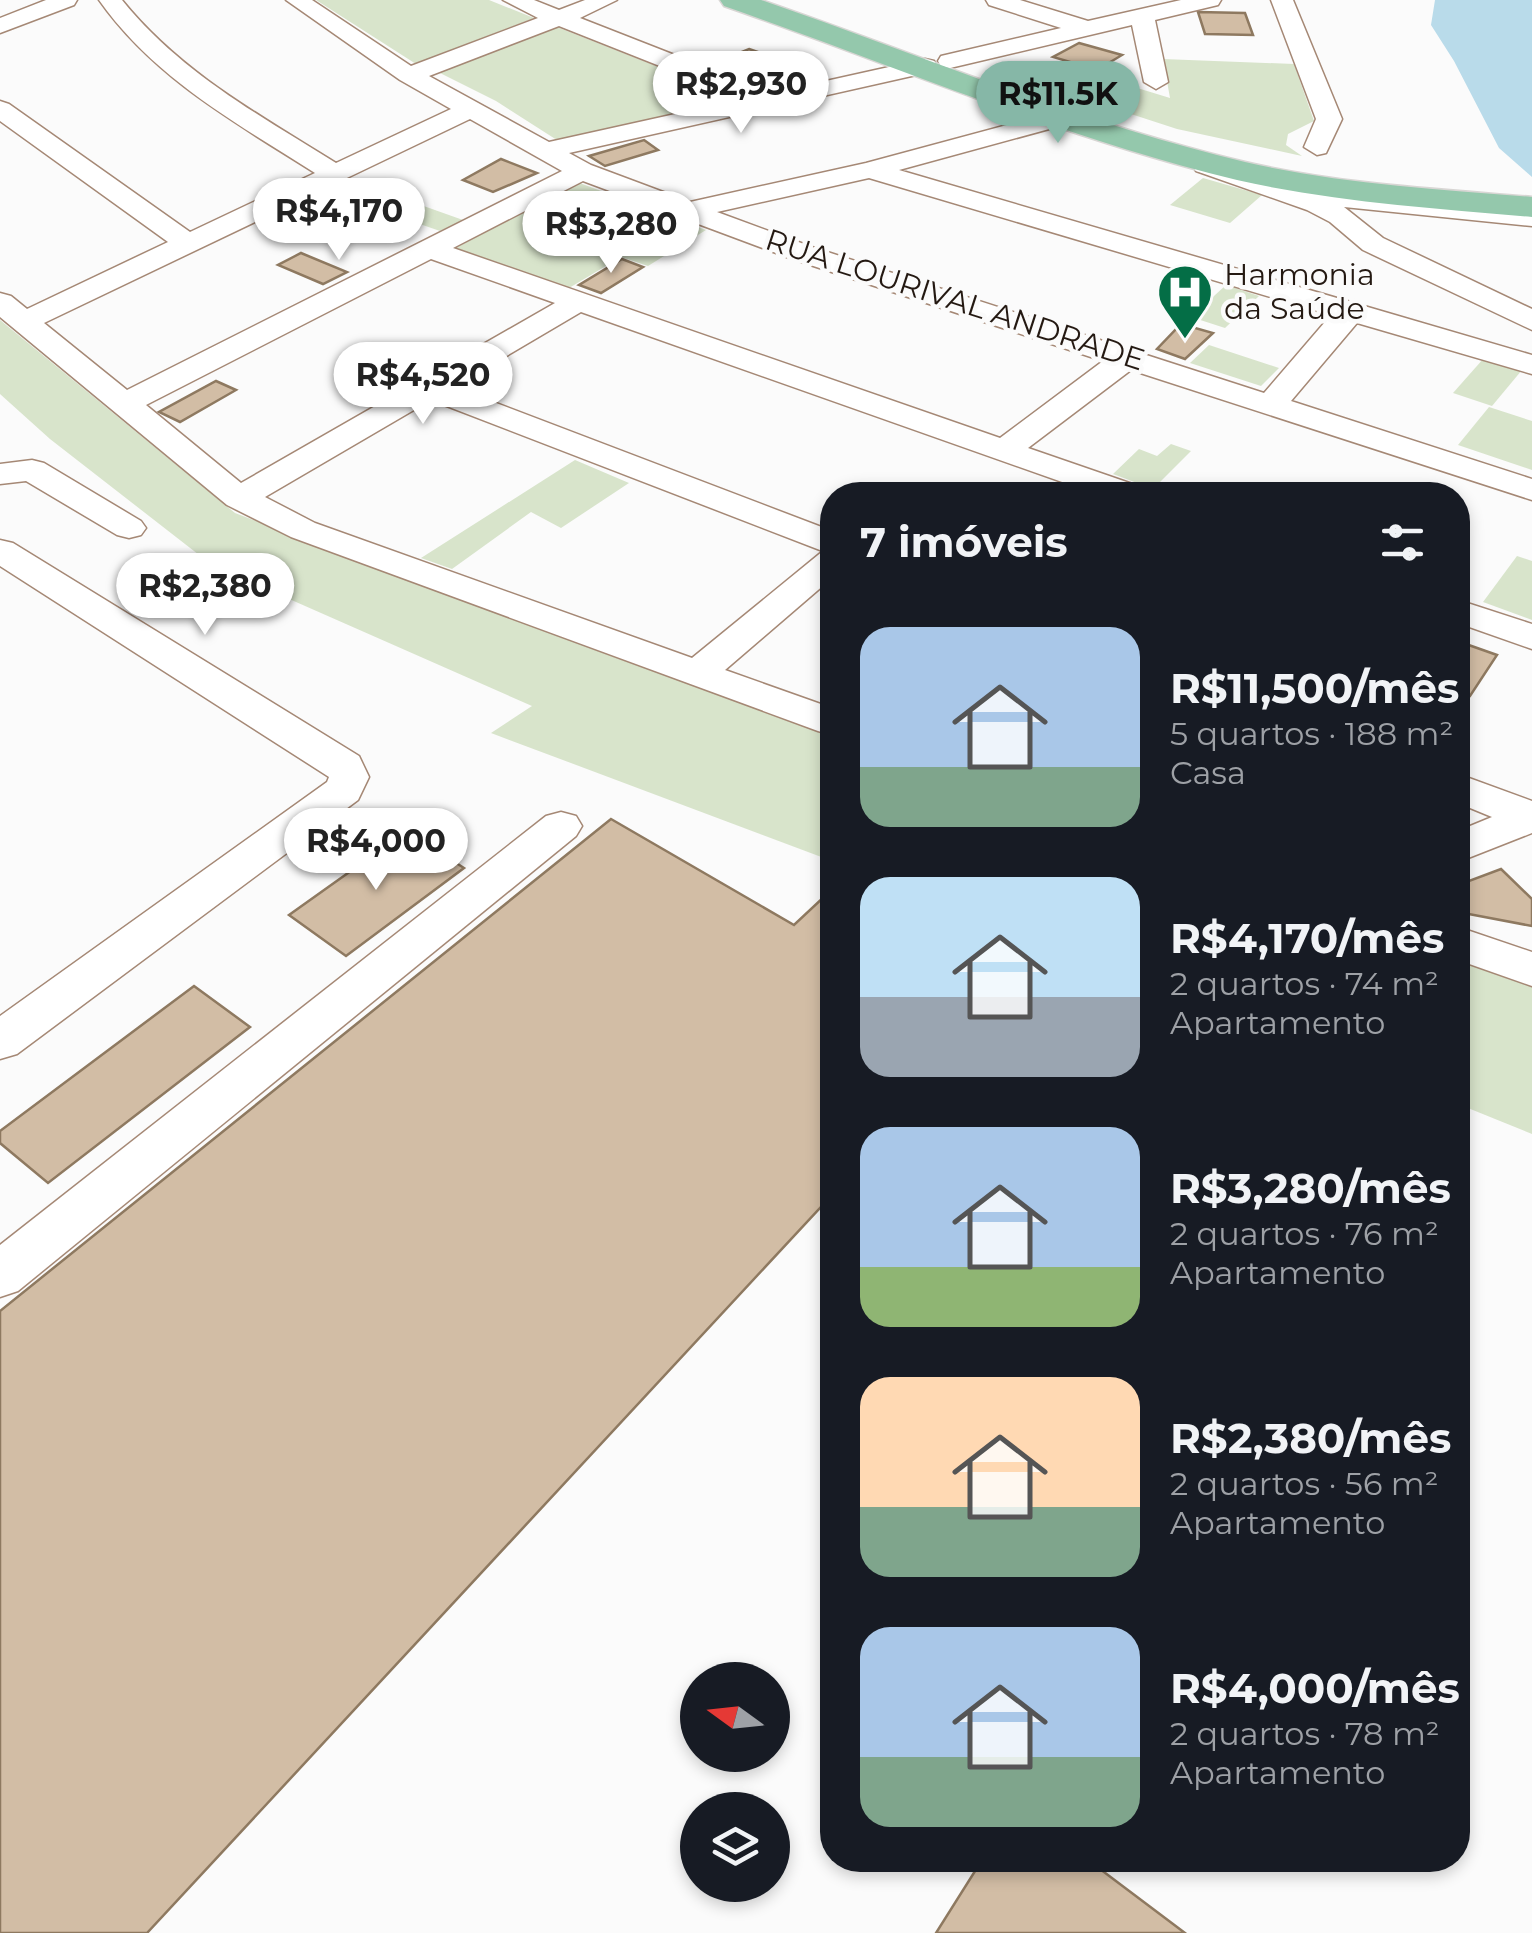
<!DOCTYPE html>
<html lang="pt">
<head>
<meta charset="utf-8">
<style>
	:root { --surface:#171b24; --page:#20242c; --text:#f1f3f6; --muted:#9ea1a6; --accent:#86b7a7 }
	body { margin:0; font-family:Montserrat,sans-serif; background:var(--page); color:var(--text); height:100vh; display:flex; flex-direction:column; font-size:38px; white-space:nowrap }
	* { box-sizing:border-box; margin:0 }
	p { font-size:32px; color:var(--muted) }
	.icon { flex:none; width:55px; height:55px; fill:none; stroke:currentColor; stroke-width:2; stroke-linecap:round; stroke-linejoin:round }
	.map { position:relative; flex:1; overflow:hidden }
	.panel { position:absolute; left:820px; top:482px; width:650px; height:1390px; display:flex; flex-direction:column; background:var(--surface); border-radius:40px; box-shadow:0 5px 15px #0003 }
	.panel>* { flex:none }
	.needle { width:65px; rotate:285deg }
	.controls { position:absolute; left:680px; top:1662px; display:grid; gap:20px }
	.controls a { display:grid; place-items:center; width:110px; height:110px; border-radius:50%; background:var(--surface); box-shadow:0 5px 15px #0003; font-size:50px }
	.price { position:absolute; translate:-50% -85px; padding:0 22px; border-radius:35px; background:#fff; color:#222; font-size:32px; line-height:65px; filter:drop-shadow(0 2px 5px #0008) }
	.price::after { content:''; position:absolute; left:50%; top:60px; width:30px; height:22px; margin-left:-15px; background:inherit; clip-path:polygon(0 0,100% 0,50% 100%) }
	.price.active { background:var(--accent); color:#111 }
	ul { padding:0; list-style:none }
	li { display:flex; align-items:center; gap:30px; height:250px; padding:0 40px }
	li span { display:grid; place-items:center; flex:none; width:280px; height:200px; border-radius:30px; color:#555 }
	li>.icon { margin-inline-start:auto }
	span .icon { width:120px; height:120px; fill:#fffc; stroke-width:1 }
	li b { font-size:42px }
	h2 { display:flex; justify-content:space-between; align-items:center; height:120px; padding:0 40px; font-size:42px }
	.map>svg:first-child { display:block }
</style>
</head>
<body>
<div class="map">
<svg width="1532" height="1933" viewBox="0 0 1532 1933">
	<rect width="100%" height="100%" fill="#fbfbfb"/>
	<!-- green -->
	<g fill="#d8e4cb">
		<path d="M316,0H489L534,18L416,64Z"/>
		<path d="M557,27L740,99L560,142L496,101L436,71Z"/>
		<path d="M1163,59L1294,64L1314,121L1288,134L1286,145L1302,156L1177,129L1091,101L1121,83L1170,98Z"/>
		<path d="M1203,178L1262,195L1230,223L1170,205Z"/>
		<path d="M577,182L706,230L648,266L621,257L569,288L456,248Z"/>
		<path d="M404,199L463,220L440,231L385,212Z"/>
		<path d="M1226,285L1259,296L1225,328L1191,317Z"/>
		<path d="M0,320L235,513L611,656L832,735V861L491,733L532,706L212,565L50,439L0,394Z"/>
		<path d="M1209,345L1279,368L1261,386L1190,363Z"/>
		<path d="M1484,358L1522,370L1492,406L1453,393Z"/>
		<path d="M1489,407L1532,421V470L1458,445Z"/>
		<path d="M1171,444L1191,451L1153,489L1113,474L1139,449L1157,456Z"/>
		<path d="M575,460L629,483L561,528L531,512L452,569L421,558Z"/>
		<path d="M1517,556L1532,561V620L1483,602Z"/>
		<path d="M1458,958L1532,984V1134L1458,1104Z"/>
	</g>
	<!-- water -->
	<path fill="#b9dbea" d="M1435,0H1532V177L1499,148L1454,61L1431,25Z"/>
	<!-- building -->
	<g fill="#d2bda5" stroke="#8e7960" stroke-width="2.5">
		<path d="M1198,12L1245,13L1253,35L1205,34Z"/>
		<path d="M1079,43L1122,55L1097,70L1053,57Z"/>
		<path d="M749,49L770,56L723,76L702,68Z"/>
		<path d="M1066,66L1110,79L1084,95L1040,81Z"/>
		<path d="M644,140L658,150L605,166L589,156Z"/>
		<path d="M501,159L537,173L493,192L463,180Z"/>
		<path d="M301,253L347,272L323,284L278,265Z"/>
		<path d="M622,259L643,267L601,293L579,285Z"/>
		<path d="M1181,324L1213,333L1185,359L1157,349Z"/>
		<path d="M216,381L236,390L180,422L159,412Z"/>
		<path d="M1463,643L1497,655L1470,696L1458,691V650Z"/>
		<path d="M611,819L794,925L827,894L832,897V1195L147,1933H0V1311Z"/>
		<path d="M407,831L464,868L346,956L289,915Z"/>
		<path d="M1501,869L1532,899V926L1458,912V885Z"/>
		<path d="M194,986L250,1027L48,1183L0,1143V1131Z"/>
		<path d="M982,1860H1088L1185,1933H936Z"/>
	</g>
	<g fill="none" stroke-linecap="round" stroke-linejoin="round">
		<!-- minor casing -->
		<g stroke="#a58875" stroke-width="3">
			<g id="minor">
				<path d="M46,0H77L74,5L0,33V18Z"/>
				<path d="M99,0H122C180,72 259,115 336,163L451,109L400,80L286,0H312L411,66L538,18L503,0H534L559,10L585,0H617L580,18L772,93L925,59L934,61L937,66L934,71L569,153L591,165L690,202L866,163L1066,109L1075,112L1079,117L1075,122L899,170L1532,355V374L1357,323L1291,401L1532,479V500L1131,370L1028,448L1144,488L1149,495H1099L581,312L454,387L832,531V578L725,670L832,708V735L818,731L291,537L227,505L0,317V293L11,296L27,309L168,242L0,121V101L9,104L190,232L315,173C236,123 154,78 99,0ZM559,26L743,99L549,142L429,76ZM470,119L562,171L127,390L44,323ZM869,178L1331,315L1264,393L812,247L717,212ZM583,181L792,259L1103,361L1000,438L453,248ZM431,259L555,303L241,483L146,405ZM431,400L820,550L823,551L692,658L315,523L265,497Z"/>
				<path d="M986,0H1020L1088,21L1181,0H1221L1218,5L1155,20L1168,82L1156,89L1144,82L1132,25L950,68L941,66L938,61L941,56L1061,28L989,5Z"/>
				<path d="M1271,0H1293L1342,119L1326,153L1317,155L1304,147L1316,119Z"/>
				<path d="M1205,157L1304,190L1313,188L1532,210V226L1344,207L1383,238L1532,309V330L1363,250L1330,222L1307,210L1196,171L1192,165Z"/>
				<path d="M32,460L44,463L141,521L146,528L141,535L129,538L117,535L26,481L0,484V464Z"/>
				<path d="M0,540L13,543L359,756L369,777L358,800L17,1054L0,1059V1016L327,782L329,777L0,566Z"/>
				<path d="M1458,600L1532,624V649L1458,623Z"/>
				<path d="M1458,774L1532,801V833L1458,862V831L1492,817L1458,803Z"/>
				<path d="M561,812L576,816L582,826L576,836L18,1291L0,1297V1245L546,816Z"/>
				<path d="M1458,927L1532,952V986L1458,960Z"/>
			</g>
		</g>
		<!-- major casing -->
		<g stroke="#d8d6d4" stroke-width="3">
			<path id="major" d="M720,0H761C921,55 1080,123 1245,162C1339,184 1436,189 1532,197V217C1433,208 1334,202 1237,180C1062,138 894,65 724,6Z"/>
		</g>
		<!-- minor -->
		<use href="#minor" fill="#fff" fill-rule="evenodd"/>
		<!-- major -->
		<use href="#major" fill="#94c8ac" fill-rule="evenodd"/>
	</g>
	<!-- icons -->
	<defs>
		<g id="hospital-pin" transform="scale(2.875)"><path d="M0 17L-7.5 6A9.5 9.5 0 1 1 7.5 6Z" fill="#046e46" stroke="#fbfbfb"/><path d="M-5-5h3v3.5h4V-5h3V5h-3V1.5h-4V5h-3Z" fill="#fff"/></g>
	</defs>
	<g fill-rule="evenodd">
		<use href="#hospital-pin" x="1185" y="292"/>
	</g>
	<g text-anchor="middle" stroke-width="9" stroke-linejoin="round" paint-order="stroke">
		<!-- far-poi labels -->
		<g font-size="30" fill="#241912" stroke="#fbfbfb" text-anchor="start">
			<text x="1224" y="285">Harmonia<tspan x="1224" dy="34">da Saúde</tspan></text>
		</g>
		<!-- far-street labels -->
		<g font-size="30" fill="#241912" stroke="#fbfbfb">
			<text transform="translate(955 300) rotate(18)" y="10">RUA LOURIVAL ANDRADE</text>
		</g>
	</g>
</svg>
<div class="controls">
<a><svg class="needle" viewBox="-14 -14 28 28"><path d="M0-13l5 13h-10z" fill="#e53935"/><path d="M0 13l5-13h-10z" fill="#9ea1a6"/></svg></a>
<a><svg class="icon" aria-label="layers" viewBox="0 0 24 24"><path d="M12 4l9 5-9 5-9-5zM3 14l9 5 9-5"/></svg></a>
</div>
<b class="price" style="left:741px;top:136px">R$2,930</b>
<b class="price active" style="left:1058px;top:146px">R$11.5K</b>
<b class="price" style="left:339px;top:263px">R$4,170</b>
<b class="price" style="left:611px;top:276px">R$3,280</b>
<b class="price" style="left:423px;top:427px">R$4,520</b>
<b class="price" style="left:205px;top:638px">R$2,380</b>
<b class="price" style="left:376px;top:893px">R$4,000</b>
<section class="panel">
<h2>7 imóveis<svg class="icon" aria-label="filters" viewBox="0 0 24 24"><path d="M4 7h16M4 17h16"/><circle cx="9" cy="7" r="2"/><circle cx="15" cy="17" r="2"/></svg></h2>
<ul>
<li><span style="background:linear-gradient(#a9c7e8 70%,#7fa58c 0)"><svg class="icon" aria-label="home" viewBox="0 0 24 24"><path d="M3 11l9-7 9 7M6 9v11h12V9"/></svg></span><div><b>R$11,500/mês</b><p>5 quartos · 188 m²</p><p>Casa</p></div></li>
<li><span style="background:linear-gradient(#bfe0f5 60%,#9aa5b1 0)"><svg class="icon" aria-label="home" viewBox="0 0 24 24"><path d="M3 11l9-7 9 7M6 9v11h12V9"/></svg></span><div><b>R$4,170/mês</b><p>2 quartos · 74 m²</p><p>Apartamento</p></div></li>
<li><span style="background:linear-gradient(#a9c7e8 70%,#8fb573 0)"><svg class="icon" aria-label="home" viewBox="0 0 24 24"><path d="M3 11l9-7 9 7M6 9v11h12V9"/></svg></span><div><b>R$3,280/mês</b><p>2 quartos · 76 m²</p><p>Apartamento</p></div></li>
<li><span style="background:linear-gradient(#ffd9b3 65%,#7fa58c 0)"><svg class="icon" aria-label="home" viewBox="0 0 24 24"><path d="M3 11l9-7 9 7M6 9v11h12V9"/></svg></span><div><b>R$2,380/mês</b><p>2 quartos · 56 m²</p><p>Apartamento</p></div></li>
<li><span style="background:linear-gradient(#a9c7e8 65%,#7fa58c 0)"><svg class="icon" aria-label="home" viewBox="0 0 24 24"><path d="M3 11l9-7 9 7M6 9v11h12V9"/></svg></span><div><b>R$4,000/mês</b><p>2 quartos · 78 m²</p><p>Apartamento</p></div></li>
</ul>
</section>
</div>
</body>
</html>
